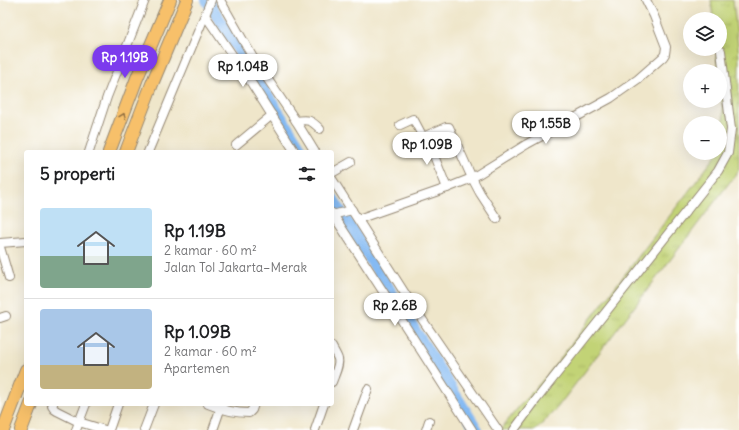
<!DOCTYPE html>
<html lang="id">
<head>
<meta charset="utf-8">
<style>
	:root { --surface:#fff; --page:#f2f2f2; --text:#202124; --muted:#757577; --line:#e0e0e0; --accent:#7c3aed }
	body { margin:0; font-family:Delius,sans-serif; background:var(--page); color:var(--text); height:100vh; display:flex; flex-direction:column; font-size:15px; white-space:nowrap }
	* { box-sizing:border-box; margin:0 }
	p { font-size:13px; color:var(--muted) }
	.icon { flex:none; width:22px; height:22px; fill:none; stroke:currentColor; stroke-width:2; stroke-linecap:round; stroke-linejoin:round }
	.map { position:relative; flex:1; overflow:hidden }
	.drawer { position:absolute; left:24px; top:150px; width:310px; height:256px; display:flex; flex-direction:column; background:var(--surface); border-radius:4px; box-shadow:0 4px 16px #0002 }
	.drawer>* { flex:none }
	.fabs { position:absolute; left:683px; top:12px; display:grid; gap:8px }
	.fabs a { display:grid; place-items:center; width:44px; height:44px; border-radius:50%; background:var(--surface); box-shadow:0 4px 16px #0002; font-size:20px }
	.price { position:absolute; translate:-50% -34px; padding:0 9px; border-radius:14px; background:#fff; color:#222; font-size:13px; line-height:26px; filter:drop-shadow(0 1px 2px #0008) }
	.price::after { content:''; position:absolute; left:50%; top:24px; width:12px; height:9px; margin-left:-6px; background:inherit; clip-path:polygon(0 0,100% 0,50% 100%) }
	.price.on { background:var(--accent); color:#fff }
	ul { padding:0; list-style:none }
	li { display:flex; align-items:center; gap:12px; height:100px; padding:0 16px }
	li+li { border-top:1px solid var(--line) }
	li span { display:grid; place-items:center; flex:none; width:112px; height:80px; border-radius:4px; color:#555 }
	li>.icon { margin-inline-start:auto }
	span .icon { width:48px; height:48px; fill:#fffc; stroke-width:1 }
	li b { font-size:17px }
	h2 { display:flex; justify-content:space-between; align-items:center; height:48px; padding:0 16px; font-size:17px }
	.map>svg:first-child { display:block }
</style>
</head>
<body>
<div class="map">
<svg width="739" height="430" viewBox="0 0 739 430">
	<defs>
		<pattern id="grass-tufts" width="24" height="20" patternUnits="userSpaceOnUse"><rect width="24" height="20" fill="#c2d376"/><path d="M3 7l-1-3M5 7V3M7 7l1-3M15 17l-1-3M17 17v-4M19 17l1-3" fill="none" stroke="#a8b566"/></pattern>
	</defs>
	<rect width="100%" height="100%" fill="#fff"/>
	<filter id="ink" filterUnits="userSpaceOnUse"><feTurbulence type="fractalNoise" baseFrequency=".025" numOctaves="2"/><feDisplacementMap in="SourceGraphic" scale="8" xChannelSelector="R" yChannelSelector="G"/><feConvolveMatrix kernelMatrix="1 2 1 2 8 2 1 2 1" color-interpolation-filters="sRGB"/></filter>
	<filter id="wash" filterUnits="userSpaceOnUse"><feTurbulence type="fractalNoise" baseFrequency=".012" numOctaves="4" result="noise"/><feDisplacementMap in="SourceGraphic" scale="16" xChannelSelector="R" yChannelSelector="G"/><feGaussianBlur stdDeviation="0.9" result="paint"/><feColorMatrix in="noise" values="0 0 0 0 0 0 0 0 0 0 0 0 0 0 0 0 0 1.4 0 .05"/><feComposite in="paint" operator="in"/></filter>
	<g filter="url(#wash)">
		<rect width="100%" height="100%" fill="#efe6ca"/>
		<!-- grass -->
		<path fill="url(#grass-tufts)" stroke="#7e7e4a" d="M711,0H733L739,55V170L557,408L536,430H500L517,409L549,373L718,153H720V151L726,142L720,85V71H718L716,49H720V19H713Z"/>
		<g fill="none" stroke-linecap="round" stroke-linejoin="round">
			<!-- river -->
			<g stroke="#84baf3" stroke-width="12">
				<path d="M207,0L303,152"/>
				<path d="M332,198L477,430"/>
			</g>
		</g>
	</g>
	<g filter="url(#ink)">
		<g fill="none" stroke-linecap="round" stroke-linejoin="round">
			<!-- minor casing -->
			<g stroke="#958874" stroke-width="10">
				<g id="minor">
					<path d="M220,0L252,56L296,121L315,152"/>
					<path d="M205,15L252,84L295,152"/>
					<path d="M296,121C309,119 311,120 320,129"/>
					<path d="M400,125L413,119L414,120L423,137"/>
					<path d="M426,136L447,188"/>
					<path d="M411,144L423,137L446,127H449L472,178L480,193L497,219"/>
					<path d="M236,145L272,115"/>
					<path d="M89,152L107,97L145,0"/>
					<path d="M148,152L205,15L211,0"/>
					<path d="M332,173L351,162"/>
					<path d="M332,179L411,303L498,430"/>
					<path d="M332,213L397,313L472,430"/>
					<path d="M332,215L352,210"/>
					<path d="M358,219L447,188L472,178L527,144L611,98L638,79L663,57L665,54L666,47L654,16L646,0"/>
					<path d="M0,243L26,241"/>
					<path d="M0,247L9,278"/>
					<path d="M397,313L411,303"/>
					<path d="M0,318L6,316"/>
					<path d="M332,347C334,351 337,356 338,359C340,364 334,376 332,382"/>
					<path d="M53,404L52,406L54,409L57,411L79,422L105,430"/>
					<path d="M208,404C220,409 235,413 249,413L252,410L254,404"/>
					<path d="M76,430L86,404"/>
					<path d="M109,430L118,404"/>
					<path d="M144,430L154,404"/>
					<path d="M213,430L222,404"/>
					<path d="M315,430L324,404"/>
					<path d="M353,430L368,389"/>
					<path d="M426,430L429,421"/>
					<path d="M514,430L536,400L559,371L718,171L728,153L731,129L721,51"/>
				</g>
			</g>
			<!-- highway casing -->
			<g stroke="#958874" stroke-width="14">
				<g id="highway">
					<path d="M109,152L137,78L170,0"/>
					<path d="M126,152L152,84L187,0"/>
					<path d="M3,430L26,370"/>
					<path d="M21,430L31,404"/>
				</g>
			</g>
			<!-- minor -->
			<use href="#minor" stroke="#fff" stroke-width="8"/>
			<!-- highway -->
			<use href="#highway" stroke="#f7c06b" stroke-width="12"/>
		</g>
		<!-- one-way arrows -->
		<defs><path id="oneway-chevron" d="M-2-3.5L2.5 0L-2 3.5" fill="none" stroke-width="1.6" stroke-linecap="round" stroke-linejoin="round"/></defs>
		<use stroke="#906e41" href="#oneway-chevron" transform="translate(123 116) rotate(-69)"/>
	</g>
</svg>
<div class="fabs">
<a><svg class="icon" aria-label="layers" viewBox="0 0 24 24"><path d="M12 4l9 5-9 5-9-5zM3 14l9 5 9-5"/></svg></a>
<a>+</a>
<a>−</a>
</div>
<b class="price on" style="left:125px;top:79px">Rp 1.19B</b>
<b class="price" style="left:243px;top:88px">Rp 1.04B</b>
<b class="price" style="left:546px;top:145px">Rp 1.55B</b>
<b class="price" style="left:427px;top:166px">Rp 1.09B</b>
<b class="price" style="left:395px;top:327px">Rp 2.6B</b>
<section class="drawer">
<h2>5 properti<svg class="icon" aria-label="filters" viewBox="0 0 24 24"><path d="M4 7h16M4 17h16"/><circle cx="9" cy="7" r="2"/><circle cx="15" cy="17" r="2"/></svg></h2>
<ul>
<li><span style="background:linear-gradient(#bfe0f5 60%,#7fa58c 0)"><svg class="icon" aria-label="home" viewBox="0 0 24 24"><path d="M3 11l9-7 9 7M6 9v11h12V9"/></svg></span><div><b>Rp 1.19B</b><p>2 kamar · 60 m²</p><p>Jalan Tol Jakarta–Merak</p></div></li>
<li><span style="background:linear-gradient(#a9c7e8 70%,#c2b280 0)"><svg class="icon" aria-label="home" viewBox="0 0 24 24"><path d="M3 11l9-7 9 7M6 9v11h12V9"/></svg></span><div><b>Rp 1.09B</b><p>2 kamar · 60 m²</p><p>Apartemen</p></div></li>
</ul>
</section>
</div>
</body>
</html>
